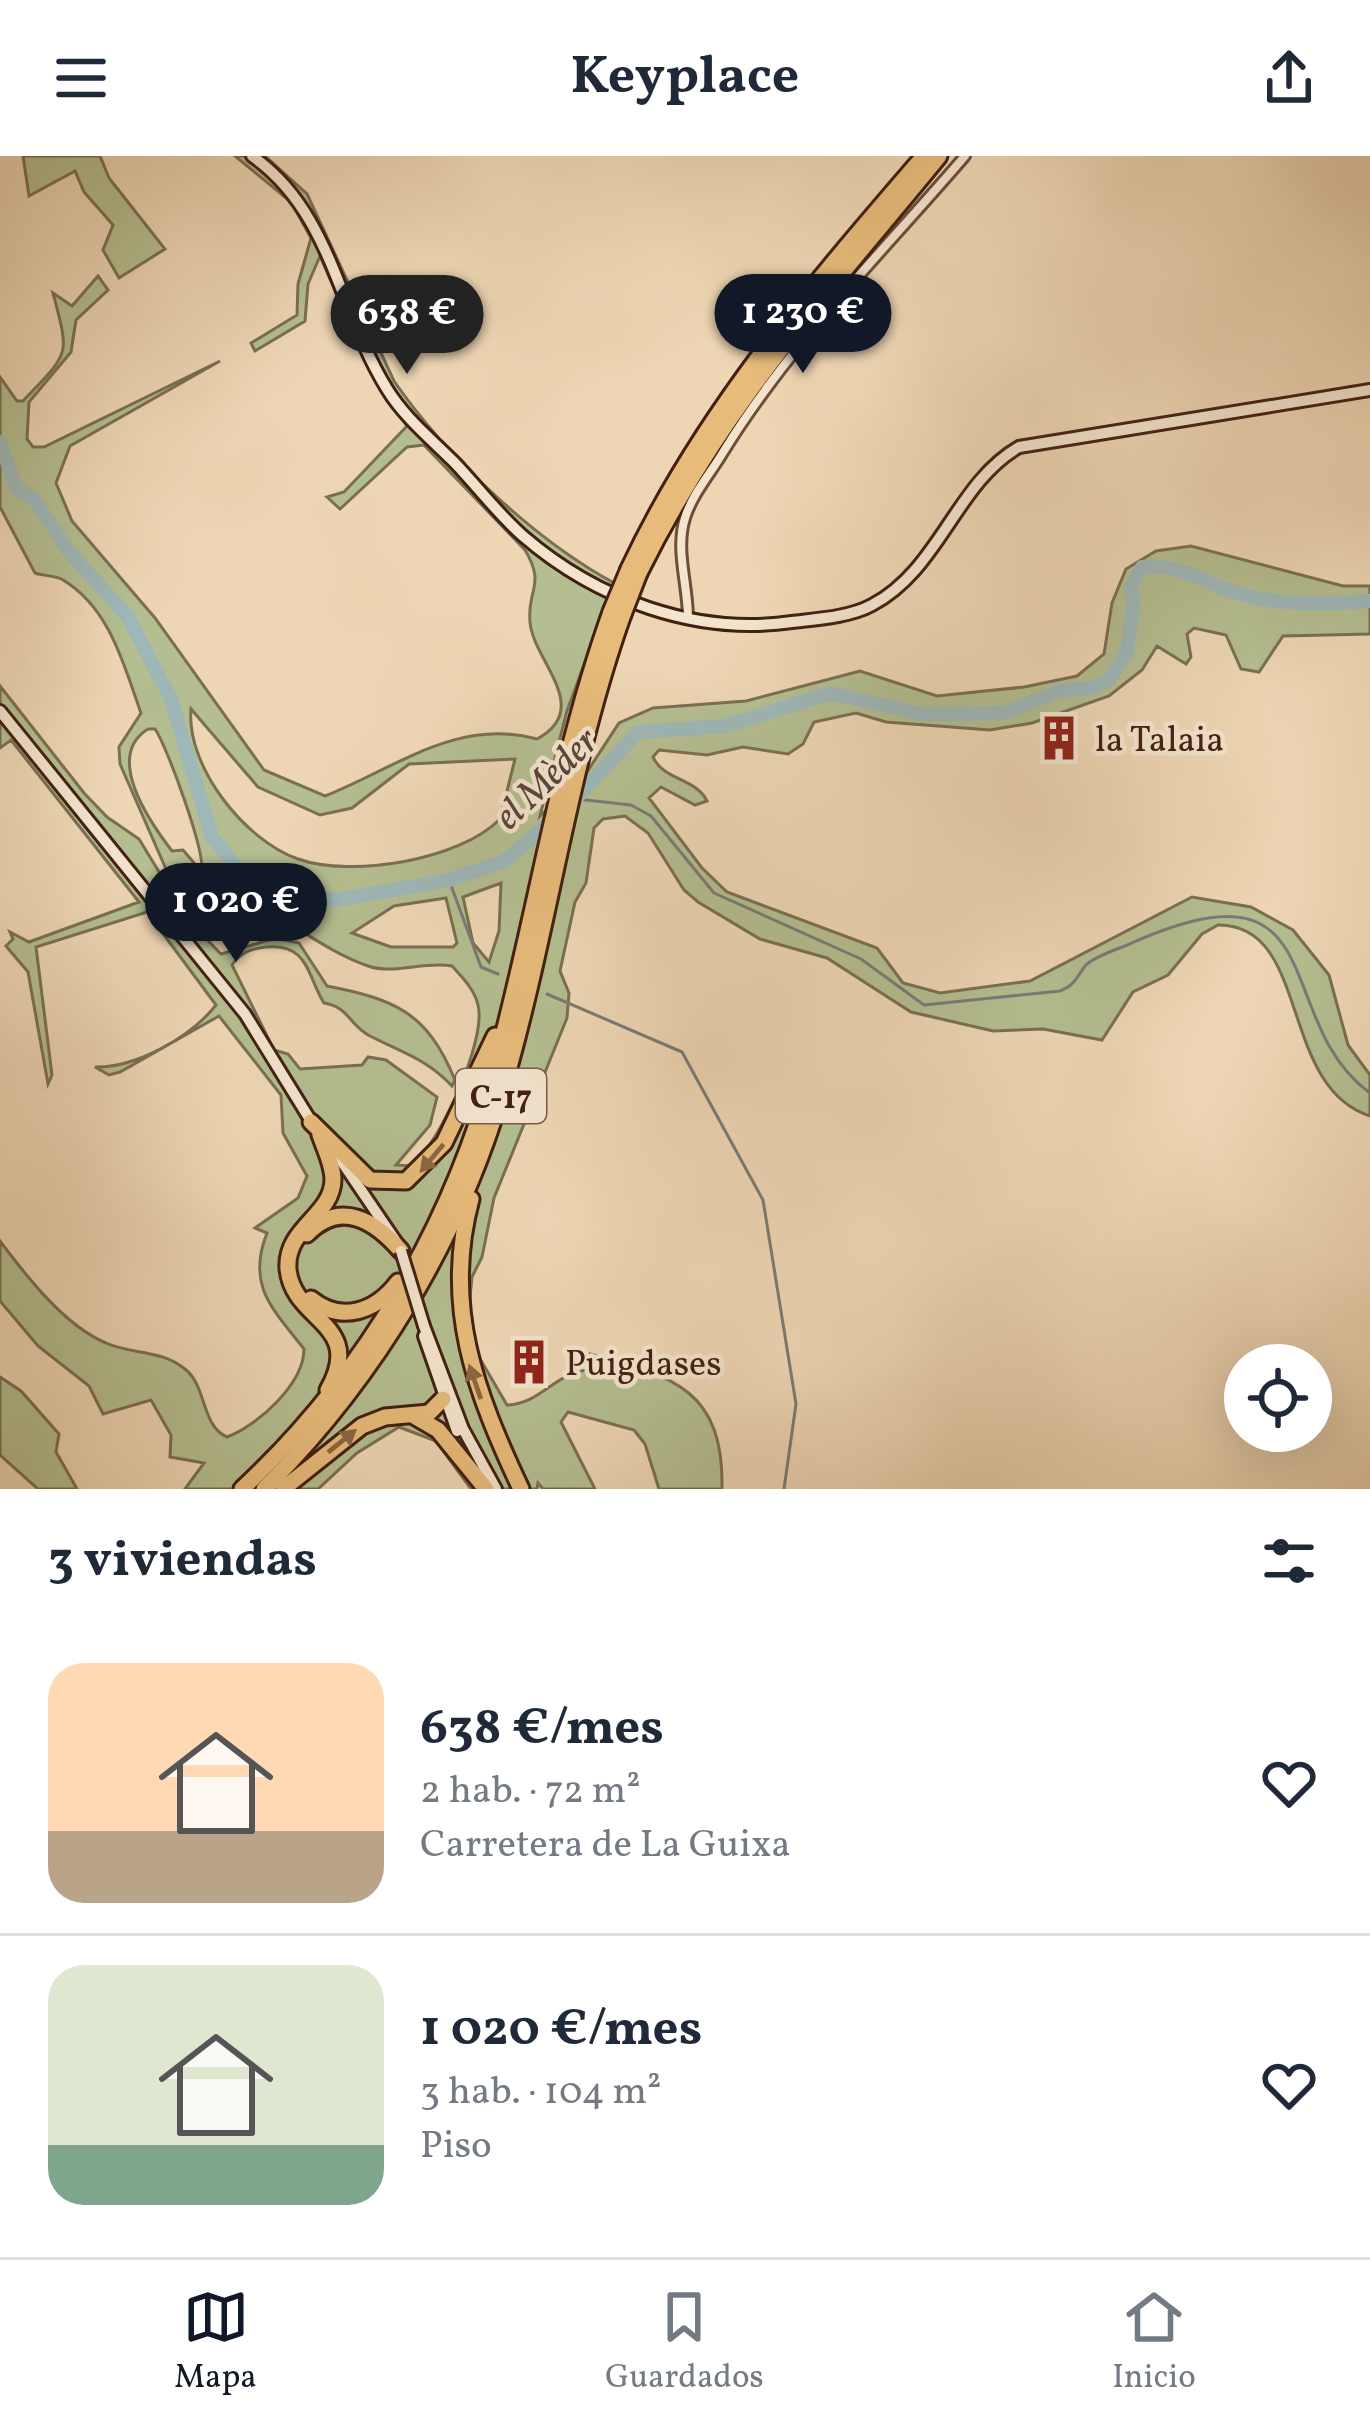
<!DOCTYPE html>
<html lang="es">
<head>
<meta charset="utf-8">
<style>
	:root { --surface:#fff; --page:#f2f2f3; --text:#1f2937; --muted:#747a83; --line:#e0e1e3; --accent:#111827 }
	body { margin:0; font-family:Vollkorn,serif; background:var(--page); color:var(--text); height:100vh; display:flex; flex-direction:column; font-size:45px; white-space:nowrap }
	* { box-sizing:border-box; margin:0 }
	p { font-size:39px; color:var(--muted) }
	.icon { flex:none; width:66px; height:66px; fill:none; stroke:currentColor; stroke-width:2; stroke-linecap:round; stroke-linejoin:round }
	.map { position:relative; height:1333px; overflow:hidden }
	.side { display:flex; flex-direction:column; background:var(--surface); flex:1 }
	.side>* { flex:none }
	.fabs { position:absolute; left:1224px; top:1188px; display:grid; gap:24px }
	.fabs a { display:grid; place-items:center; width:108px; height:108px; border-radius:50%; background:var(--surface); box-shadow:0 12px 48px #0002; font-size:60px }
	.price { position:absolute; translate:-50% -102px; padding:0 27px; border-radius:42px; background:var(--accent); color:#fff; font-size:39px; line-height:78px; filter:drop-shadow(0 3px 6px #0008) }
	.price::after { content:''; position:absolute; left:50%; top:72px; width:36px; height:27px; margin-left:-18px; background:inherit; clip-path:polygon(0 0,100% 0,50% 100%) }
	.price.on { background:#222; color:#fff }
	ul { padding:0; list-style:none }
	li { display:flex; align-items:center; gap:36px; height:300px; padding:0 48px }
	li+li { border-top:3px solid var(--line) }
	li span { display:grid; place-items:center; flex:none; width:336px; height:240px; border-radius:36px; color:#555 }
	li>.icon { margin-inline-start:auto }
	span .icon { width:144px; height:144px; fill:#fffc; stroke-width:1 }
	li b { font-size:51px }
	h2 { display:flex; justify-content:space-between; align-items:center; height:144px; padding:0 48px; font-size:51px }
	header { display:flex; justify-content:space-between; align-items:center; height:156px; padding:0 48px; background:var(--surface); font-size:54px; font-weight:700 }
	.dock { display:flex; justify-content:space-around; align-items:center; height:168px; border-top:3px solid var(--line); background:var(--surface); font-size:33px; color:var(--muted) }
	.dock a { display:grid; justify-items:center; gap:6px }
	.dock .on { color:var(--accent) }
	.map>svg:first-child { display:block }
</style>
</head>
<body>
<header><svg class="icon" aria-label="menu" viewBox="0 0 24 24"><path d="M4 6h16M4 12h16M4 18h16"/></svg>Keyplace<svg class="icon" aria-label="share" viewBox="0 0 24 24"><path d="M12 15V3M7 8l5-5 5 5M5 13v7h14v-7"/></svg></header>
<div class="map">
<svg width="1370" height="1333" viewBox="0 0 1370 1333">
	<rect width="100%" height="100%" fill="#eed6b4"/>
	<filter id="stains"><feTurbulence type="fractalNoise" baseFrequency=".00167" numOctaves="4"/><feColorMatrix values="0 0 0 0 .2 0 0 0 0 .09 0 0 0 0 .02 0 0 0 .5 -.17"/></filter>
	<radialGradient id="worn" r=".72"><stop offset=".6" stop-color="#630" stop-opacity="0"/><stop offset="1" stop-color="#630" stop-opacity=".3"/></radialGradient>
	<!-- green -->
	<g fill="#b4be90" stroke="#7a6f52" stroke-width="3" fill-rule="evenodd">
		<path d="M23,0H100L109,22L165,93L119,122L103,94L113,69L84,36L75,15L29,40Z"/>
		<path d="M235,0H265L307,38L394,225C446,300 533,383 614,427L567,555L540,660L585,619L619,567L653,552L746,545L860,515L937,540L1024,531L1077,520L1104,498L1112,447L1126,413L1156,395L1191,390L1343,430H1370V478L1283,480L1259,516L1241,513L1226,479L1194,472L1187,478L1191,501L1186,508L1157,490L1142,514L1109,540L1032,567L990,574L886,566L856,557L814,566L803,588L788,598L743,591L707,599L659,594L653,601C663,624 696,622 707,645L695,649L661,631L649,642L702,712L727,736L877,792L903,827L940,837L1030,825L1192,741L1251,751L1293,774L1329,819L1348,889L1370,919V960C1278,931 1311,768 1218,769L1202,778L1168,819L1133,836L1102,884L1043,873L993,875L911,856L827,802L760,783L698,746L684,734L648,677L625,660L603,663L594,672L586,727L575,746L560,815L569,837L567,862L494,1042L482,1101L472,1121L468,1162L476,1196L507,1249C540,1248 554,1218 587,1214L590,1198C675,1220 724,1235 722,1333H659L645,1288L634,1274L568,1256L561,1266L595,1333H543L538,1327L537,1333H471L436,1285L399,1271L357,1297L318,1333H185L204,1307L170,1301L171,1279L151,1244L103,1258L89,1230L38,1190L0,1145V1085C27,1121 65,1170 106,1187C133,1199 160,1193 185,1213C207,1230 201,1270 227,1281C257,1270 304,1228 304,1193C273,1153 246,1130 267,1077L255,1072L298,1042L307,1020L283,977L281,939L219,860L120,916L109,919L95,911C136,912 191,881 216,849L147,756L36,791L52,919L48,928L28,816L6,790L13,783L10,776L29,786L139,746L11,584L0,592V530L84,637L107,661L139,683L164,724L169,720L120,608L119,591L141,557C124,510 110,452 63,424C55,419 43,420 35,417L0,351V221L17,245H23C70,195 70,202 53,137L72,150L98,120L108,134L76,164L71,196L29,246L27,283L33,291H44L220,205L70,290L56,327L72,365L155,462L264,614L325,640C394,613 457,561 537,583C594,552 533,505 530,466C527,433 546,429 525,394L424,289L407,291L340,353L327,341L344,336L407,270L366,206L320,100L308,128L305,165L255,195L251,187L297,159L298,128L311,82L291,46ZM191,553L258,631L320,659L352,652L409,608L515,603L500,663C460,704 352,722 298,703C244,684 186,610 191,553ZM148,573H155C167,590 207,700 201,715L183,694L172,695C149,665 104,600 148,573ZM501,727L499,775L489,806L473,787L463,741ZM206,734C270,742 310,790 368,810C394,819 424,805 452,810C462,821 475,834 478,849C487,884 439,988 412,1010L396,1009L430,969L437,941L386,904L368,901L362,909L300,913L288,898L274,894L232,809C241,796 250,793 266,791C309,787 307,820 324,847C349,851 349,869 370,880C401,896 427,903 452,930L455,924C427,855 393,843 327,830L299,787L276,782L221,798L189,765L182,743ZM446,742L457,787L453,791H391L352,777L394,750Z"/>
		<path d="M0,1221L21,1235L59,1278L56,1296L77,1333H38L0,1299Z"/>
	</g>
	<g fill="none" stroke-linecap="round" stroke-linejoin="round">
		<!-- stream -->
		<g stroke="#797b76" stroke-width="3">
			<path d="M577,643L631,649L651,660L714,737L861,803L924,849L1060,835C1075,829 1076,822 1085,810C1092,802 1114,794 1125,790C1339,692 1268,863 1370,937"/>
			<path d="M449,724L481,811L498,818"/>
			<path d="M547,838L682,896L763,1044L796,1248L784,1333"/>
		</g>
		<!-- river -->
		<g stroke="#9eb7b8" stroke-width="14">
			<path d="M0,286L16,332L34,343L67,393L128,461L171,543L212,681L243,719L277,736L336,744L449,724L505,705L553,663"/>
			<path d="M570,649L638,576L726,570L831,537L922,558H964L1007,556L1059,535L1091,532L1109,524L1127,495L1134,445L1130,433L1142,411C1177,407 1199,424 1231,435C1273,450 1326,449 1370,445"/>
		</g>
		<!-- street casing -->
		<g stroke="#6c4e3b" stroke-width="14">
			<path id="street" d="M688,462C688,429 675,394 685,362C692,339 710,318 722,298C790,187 881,98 965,0"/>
		</g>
		<!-- secondary casing -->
		<g stroke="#412013" stroke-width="16">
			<g id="secondary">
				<path d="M252,0C332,56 338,154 387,233C404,261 431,283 454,306C477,330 498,358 523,380C596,443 695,480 792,466C817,463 850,461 872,449C940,413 956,327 1019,291L1370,234"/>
				<path d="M0,555L245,858L314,970"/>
				<path d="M340,1003L397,1087"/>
				<path d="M424,1170L463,1273L496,1333"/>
				<path d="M424,1180L457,1275"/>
			</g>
		</g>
		<!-- highway casing -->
		<g stroke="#412013" stroke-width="21">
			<g id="highway">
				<path d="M629,413C702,257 812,130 924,0"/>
				<path d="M639,417C722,249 823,142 939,0"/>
				<path d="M311,966L370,1024L406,1025L444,987L495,880"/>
				<path d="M320,979C325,993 333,1009 333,1024C332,1060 285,1072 288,1113C293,1166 366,1167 328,1234"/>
				<path d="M471,1043C442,1150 476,1237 521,1333"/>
				<path d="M307,1078C341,1043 375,1065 401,1095"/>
				<path d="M311,1143C342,1168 376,1155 398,1126"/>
				<path d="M414,1260L438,1274L486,1333"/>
				<path d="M242,1333C366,1217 451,1071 496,907C537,756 558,604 611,456"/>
				<path d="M264,1333C375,1223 461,1080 504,929C549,774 568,614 622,461"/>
				<path d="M283,1333L362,1270L385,1261L429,1257L443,1243"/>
			</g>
		</g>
		<!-- street -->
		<use href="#street" stroke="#f4e4ce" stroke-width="8"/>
		<!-- secondary -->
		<use href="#secondary" stroke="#f4e4ce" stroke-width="10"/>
		<!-- highway -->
		<use href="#highway" stroke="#e7bb7a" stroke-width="15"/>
		<!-- secondary-bridge casing -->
		<g stroke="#412013" stroke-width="16" stroke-linecap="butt">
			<path id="secondary-bridge" d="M401,1095L424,1170"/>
		</g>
		<!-- highway-bridge casing -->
		<g stroke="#412013" stroke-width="21" stroke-linecap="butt">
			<g id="highway-bridge">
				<path d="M611,456L629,413"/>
				<path d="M622,461L639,417"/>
			</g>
		</g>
		<!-- secondary-bridge -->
		<use href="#secondary-bridge" stroke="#f4e4ce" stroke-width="10"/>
		<!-- highway-bridge -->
		<use href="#highway-bridge" stroke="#e7bb7a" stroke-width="15"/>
	</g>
	<!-- one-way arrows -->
	<defs><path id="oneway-solid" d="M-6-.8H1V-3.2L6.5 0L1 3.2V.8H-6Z" transform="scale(3)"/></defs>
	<g fill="#8c6641">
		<use href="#oneway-solid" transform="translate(432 1002) rotate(130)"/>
		<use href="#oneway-solid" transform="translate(475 1226) rotate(-109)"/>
		<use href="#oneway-solid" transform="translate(342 1285) rotate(-39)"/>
	</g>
	<!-- icons -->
	<defs>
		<g id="building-bare" transform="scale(3.6)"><path d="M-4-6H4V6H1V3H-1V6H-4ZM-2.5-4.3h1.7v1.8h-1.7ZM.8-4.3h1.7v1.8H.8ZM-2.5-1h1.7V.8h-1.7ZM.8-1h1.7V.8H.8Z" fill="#8f2418" stroke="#f4e4ce" stroke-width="2.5" paint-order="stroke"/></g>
	</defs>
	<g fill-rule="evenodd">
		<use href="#building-bare" x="1059" y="582"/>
		<use href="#building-bare" x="529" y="1206"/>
	</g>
	<g text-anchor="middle" stroke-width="9" stroke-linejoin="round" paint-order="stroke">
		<!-- shield labels -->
		<rect fill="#f4e4ce" stroke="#775b4b" stroke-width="3" x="456" y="913" width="90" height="54" rx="9"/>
		<g font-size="33" font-weight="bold" fill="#412013">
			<text x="501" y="952">C-17</text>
		</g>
		<!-- poi labels -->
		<g font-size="36" fill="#412013" stroke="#f4e4ce" text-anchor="start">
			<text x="1095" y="595">la Talaia</text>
			<text x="565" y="1219">Puigdases</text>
		</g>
		<!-- water labels -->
		<g font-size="39" font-style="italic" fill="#58463c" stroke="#f4e4ce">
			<text transform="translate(545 621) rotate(-44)" y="14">el Mèder</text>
		</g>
	</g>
	<rect width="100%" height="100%" filter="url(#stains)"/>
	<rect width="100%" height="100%" fill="url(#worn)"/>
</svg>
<div class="fabs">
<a><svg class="icon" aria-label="locate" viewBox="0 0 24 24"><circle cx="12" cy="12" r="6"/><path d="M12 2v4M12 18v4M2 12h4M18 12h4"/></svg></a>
</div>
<b class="price" style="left:803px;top:220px">1 230 €</b>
<b class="price on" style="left:407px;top:221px">638 €</b>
<b class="price" style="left:236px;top:809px">1 020 €</b>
</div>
<section class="side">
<h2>3 viviendas<svg class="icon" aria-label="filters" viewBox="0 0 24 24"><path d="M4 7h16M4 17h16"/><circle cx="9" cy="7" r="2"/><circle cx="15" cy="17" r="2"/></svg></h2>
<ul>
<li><span style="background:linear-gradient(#ffd9b3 70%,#b9a48a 0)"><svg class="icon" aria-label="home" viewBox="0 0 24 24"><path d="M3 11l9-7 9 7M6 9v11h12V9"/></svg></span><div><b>638 €/mes</b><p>2 hab. · 72 m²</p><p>Carretera de La Guixa</p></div><svg class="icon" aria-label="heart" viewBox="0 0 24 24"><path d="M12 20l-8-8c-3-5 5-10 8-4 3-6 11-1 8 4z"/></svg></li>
<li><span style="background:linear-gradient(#dfe7d0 75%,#7fa58c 0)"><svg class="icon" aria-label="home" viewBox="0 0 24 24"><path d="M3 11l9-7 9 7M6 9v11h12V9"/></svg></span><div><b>1 020 €/mes</b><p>3 hab. · 104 m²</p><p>Piso</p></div><svg class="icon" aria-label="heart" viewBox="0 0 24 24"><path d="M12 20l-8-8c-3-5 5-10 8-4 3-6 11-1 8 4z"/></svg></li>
</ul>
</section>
<nav class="dock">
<a class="on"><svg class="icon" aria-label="map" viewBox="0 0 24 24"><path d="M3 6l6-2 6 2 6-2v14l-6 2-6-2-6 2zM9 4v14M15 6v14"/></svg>Mapa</a>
<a><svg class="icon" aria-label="saved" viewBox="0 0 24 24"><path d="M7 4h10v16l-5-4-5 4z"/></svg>Guardados</a>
<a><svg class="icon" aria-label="home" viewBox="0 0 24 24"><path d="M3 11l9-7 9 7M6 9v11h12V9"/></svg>Inicio</a>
</nav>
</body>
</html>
